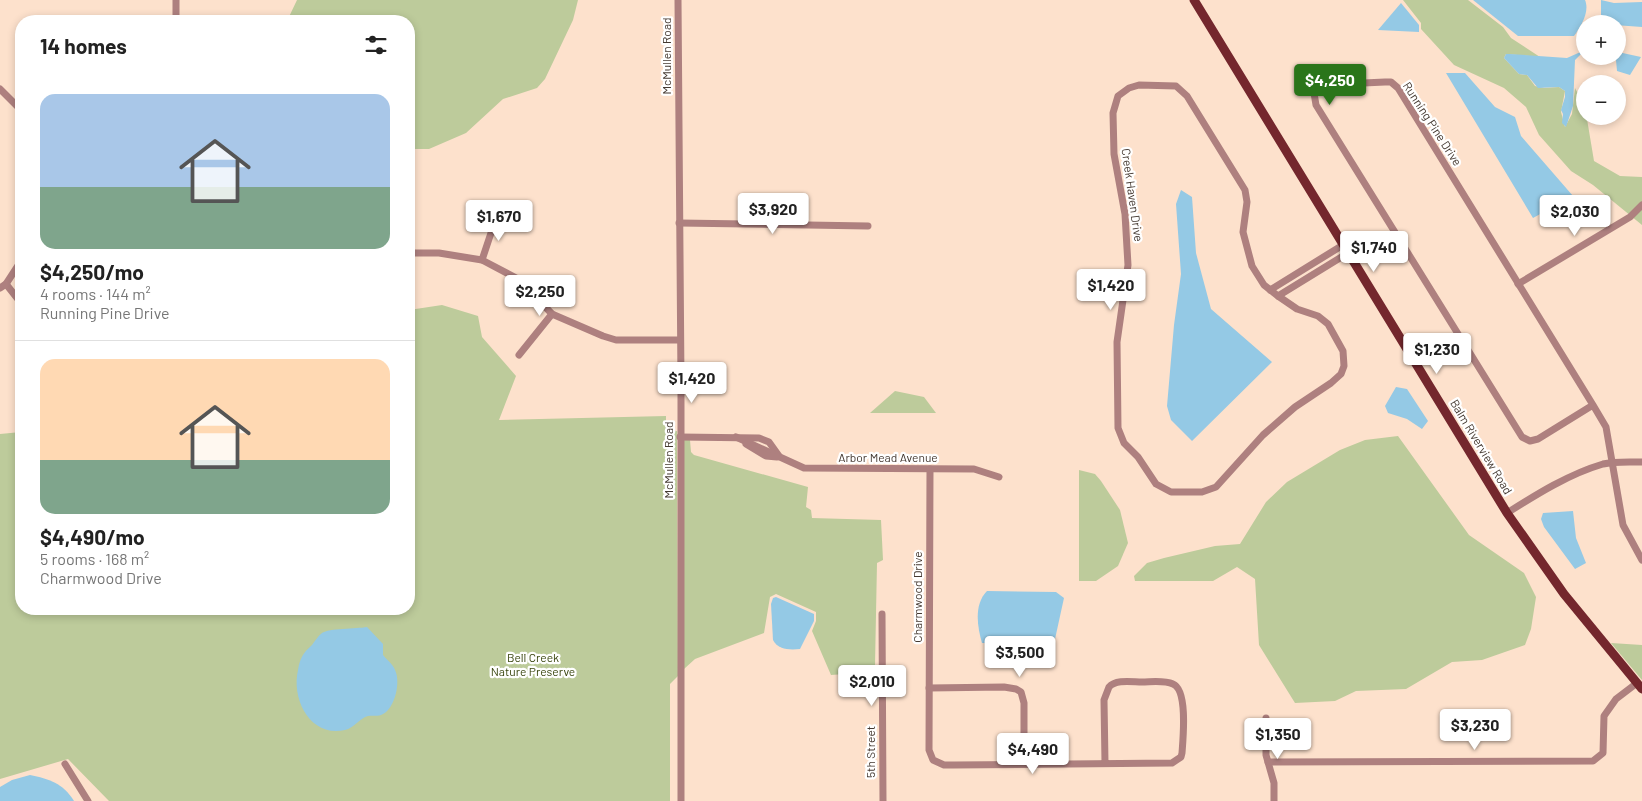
<!DOCTYPE html>
<html lang="en">
<head>
<meta charset="utf-8">
<style>
	:root { --surface:#fff; --page:#f6f6f6; --text:#222; --muted:#767676; --line:#e0e0e0; --accent:#2a751a }
	body { margin:0; font-family:Barlow,sans-serif; background:var(--page); color:var(--text); height:100vh; display:flex; flex-direction:column; font-size:19px; white-space:nowrap }
	* { box-sizing:border-box; margin:0 }
	p { font-size:16px; color:var(--muted) }
	.icon { flex:none; width:28px; height:28px; fill:none; stroke:currentColor; stroke-width:2; stroke-linecap:round; stroke-linejoin:round }
	.map { position:relative; flex:1; overflow:hidden }
	.details { position:absolute; left:15px; top:15px; width:400px; height:600px; display:flex; flex-direction:column; background:var(--surface); border-radius:20px; box-shadow:0 2px 8px #0003 }
	.details>* { flex:none }
	.fabs { position:absolute; left:1576px; top:15px; display:grid; gap:10px }
	.fabs a { display:grid; place-items:center; width:50px; height:50px; border-radius:50%; background:var(--surface); box-shadow:0 2px 8px #0003; font-size:25px }
	.price { position:absolute; translate:-50% -42px; padding:0 11px; border-radius:5px; background:#fff; color:#222; font-size:16px; line-height:32px; filter:drop-shadow(0 1px 2px #0008) }
	.price::after { content:''; position:absolute; left:50%; top:30px; width:15px; height:11px; margin-left:-8px; background:inherit; clip-path:polygon(0 0,100% 0,50% 100%) }
	.price.on { background:var(--accent); color:#fff }
	ul { padding:0; list-style:none }
	li { display:grid; align-content:center; gap:10px; height:265px; padding:0 25px }
	li+li { border-top:1px solid var(--line) }
	li span { display:grid; place-items:center; height:155px; border-radius:15px; color:#555 }
	li>.icon { margin-inline-start:auto }
	span .icon { width:90px; height:90px; fill:#fffc; stroke-width:1 }
	li b { font-size:21px }
	h2 { display:flex; justify-content:space-between; align-items:center; height:60px; padding:0 25px; font-size:21px }
	.map>svg:first-child { display:block }
</style>
</head>
<body>
<div class="map">
<svg width="1642" height="801" viewBox="0 0 1642 801">
	<rect width="100%" height="100%" fill="#fde1cc"/>
	<!-- green -->
	<g fill="#bdcb9b">
		<path d="M297,0H578L573,20L545,79L537,88L503,99L466,133L429,149H409V21H287Z"/>
		<path d="M1403,0H1468L1503,27L1511,38L1540,57L1506,54L1504,58L1519,74L1527,75L1535,86L1544,88L1559,87L1565,91L1561,112L1565,127L1572,114L1575,88L1585,107L1594,161L1620,176L1642,177V225L1593,185L1571,171L1539,135L1526,107L1504,88L1454,65L1421,29V23Z"/>
		<path d="M442,305L478,316L482,337L516,376L499,420L666,416V430L677,431L678,676L670,684V801H109L68,759L0,779V434L21,432V609H409V310Z"/>
		<path d="M895,391L924,397L936,413H870Z"/>
		<path d="M1398,436L1469,535L1524,573L1536,597L1531,629L1525,645L1482,660L1452,662L1406,689L1356,691L1335,701L1295,703L1259,645L1255,579L1237,567L1213,581H1135L1134,576L1147,563L1164,558L1215,546L1240,544L1266,502L1287,482L1340,450L1365,440Z"/>
		<path d="M684,440H690L691,452L694,455L808,487L806,507L811,510L812,518L881,520L883,560L877,563L875,665L859,673L831,675L812,631L816,621V612L776,594L770,597L764,633L695,659L684,669Z"/>
		<path d="M1079,470L1095,474L1101,481L1120,510L1128,543L1118,566L1096,581H1079Z"/>
		<path d="M1611,643L1642,645V680Z"/>
	</g>
	<!-- water -->
	<g fill="#94c9e5">
		<path d="M1473,0H1585C1590,12 1581,26 1574,36H1518Z"/>
		<path d="M1601,0L1614,3L1642,2V27L1601,24Z"/>
		<path d="M1401,3L1419,25V32L1378,30Z"/>
		<path d="M1585,50L1575,60L1573,106L1566,127L1562,123L1563,114L1561,110L1565,97V91L1559,87L1538,88L1527,75L1519,74L1504,58L1506,54H1510L1567,58Z"/>
		<path d="M1618,52L1641,57L1630,75L1617,71L1616,60L1613,56H1618Z"/>
		<path d="M1446,73H1465L1495,107L1515,117L1521,136L1573,196L1533,218Z"/>
		<path d="M1181,190L1192,197L1196,253L1211,309L1272,362L1192,441L1171,420L1167,406L1174,325L1181,274L1176,204Z"/>
		<path d="M1396,387L1407,389L1428,421L1422,429L1407,419L1388,413L1385,406Z"/>
		<path d="M1573,511L1576,538L1586,563L1575,569L1544,527L1541,519L1543,513Z"/>
		<path d="M987,591L1056,592L1064,598L1055,639L1042,645L982,643C977,626 974,604 987,591Z"/>
		<path d="M776,597L814,614V621L800,649C790,650 778,650 773,640L771,604L773,598Z"/>
		<path d="M367,627L383,644V655C386,659 393,664 395,670C401,682 395,708 383,714C378,717 373,715 368,716C360,718 354,728 345,730C311,738 291,700 298,670C300,658 303,653 312,645C315,641 318,636 322,633C329,628 356,629 367,627Z"/>
		<path d="M30,775C49,779 63,783 74,801H0V787L12,780Z"/>
	</g>
	<g fill="none" stroke-linecap="round" stroke-linejoin="round">
		<!-- minor -->
		<g stroke="#ae807f" stroke-width="7">
			<path d="M176,0V21"/>
			<path d="M678,0L681,382V801"/>
			<path d="M1139,85L1176,86L1187,96L1245,190L1247,202L1243,232L1252,266L1264,285L1278,296L1297,309L1318,316L1328,324L1343,351L1344,366L1341,374L1331,383L1295,407L1263,435L1216,487L1202,492H1171L1156,484L1138,457L1124,443L1118,428L1117,342L1128,265L1125,214L1114,154L1113,113L1118,96L1129,88Z"/>
			<path d="M0,89L21,110"/>
			<path d="M679,223L868,226"/>
			<path d="M409,253H439L482,260L520,280L552,314L603,336L616,340H680"/>
			<path d="M482,260L496,218"/>
			<path d="M6,284L21,303"/>
			<path d="M1518,284L1630,217L1642,205"/>
			<path d="M0,288L6,284L21,261"/>
			<path d="M1270,290L1343,245"/>
			<path d="M1278,296L1348,253"/>
			<path d="M519,355L552,314"/>
			<path d="M1593,405L1538,439L1530,441L1522,437L1316,105L1314,93L1321,85L1385,82H1391L1398,88L1593,405L1606,427L1623,525L1642,560"/>
			<path d="M680,437L759,438L769,442L779,456"/>
			<path d="M736,437L804,468L974,469L999,477"/>
			<path d="M746,444L766,456L777,457"/>
			<path d="M930,469L929,750L933,760L944,765H954L1172,763L1181,757L1182,753C1183,739 1188,690 1173,684C1164,680 1151,682 1142,682C1132,682 1116,679 1109,687L1104,700L1105,763"/>
			<path d="M1507,513C1537,494 1569,474 1603,464C1615,461 1630,462 1642,462"/>
			<path d="M882,614L883,801"/>
			<path d="M929,688L1004,687L1016,689L1021,692L1024,703V764"/>
			<path d="M1266,718V755L1274,783V801"/>
			<path d="M1268,762L1593,761L1603,753L1604,716L1616,699L1637,683"/>
			<path d="M65,764L88,801"/>
		</g>
		<!-- major -->
		<path stroke="#74272d" stroke-width="9" d="M1194,0L1507,513L1564,594L1642,689"/>
	</g>
	<g text-anchor="middle" stroke-width="4.5" stroke-linejoin="round" paint-order="stroke">
		<!-- street labels -->
		<g font-size="12" fill="#443931" stroke="#fff">
			<text transform="translate(667 56) rotate(-90)" y="4">McMullen Road</text>
			<text transform="translate(1432 124) rotate(57)" y="4">Running Pine Drive</text>
			<text transform="translate(1132 195) rotate(82)" y="4">Creek Haven Drive</text>
			<text transform="translate(1481 447) rotate(59)" y="4">Balm Riverview Road</text>
			<text x="888" y="462">Arbor Mead Avenue</text>
			<text transform="translate(669 460) rotate(-90)" y="4">McMullen Road</text>
			<text transform="translate(918 597) rotate(-90)" y="4">Charmwood Drive</text>
			<text transform="translate(871 752) rotate(-90)" y="4">5th Street</text>
		</g>
		<!-- park labels -->
		<g font-size="12" fill="#3a460f" stroke="#fff">
			<text x="533" y="662">Bell Creek<tspan x="533" dy="14">Nature Preserve</tspan></text>
		</g>
	</g>
</svg>
<div class="fabs">
<a>+</a>
<a>−</a>
</div>
<b class="price on" style="left:1330px;top:106px">$4,250</b>
<b class="price" style="left:773px;top:235px">$3,920</b>
<b class="price" style="left:1575px;top:237px">$2,030</b>
<b class="price" style="left:499px;top:242px">$1,670</b>
<b class="price" style="left:1374px;top:273px">$1,740</b>
<b class="price" style="left:1111px;top:311px">$1,420</b>
<b class="price" style="left:540px;top:317px">$2,250</b>
<b class="price" style="left:1437px;top:375px">$1,230</b>
<b class="price" style="left:692px;top:404px">$1,420</b>
<b class="price" style="left:1020px;top:678px">$3,500</b>
<b class="price" style="left:872px;top:707px">$2,010</b>
<b class="price" style="left:1475px;top:751px">$3,230</b>
<b class="price" style="left:1278px;top:760px">$1,350</b>
<b class="price" style="left:1033px;top:775px">$4,490</b>
<section class="details">
<h2>14 homes<svg class="icon" aria-label="filters" viewBox="0 0 24 24"><path d="M4 7h16M4 17h16"/><circle cx="9" cy="7" r="2"/><circle cx="15" cy="17" r="2"/></svg></h2>
<ul>
<li><span style="background:linear-gradient(#a9c7e8 60%,#7fa58c 0)"><svg class="icon" aria-label="home" viewBox="0 0 24 24"><path d="M3 11l9-7 9 7M6 9v11h12V9"/></svg></span><div><b>$4,250/mo</b><p>4 rooms · 144 m²</p><p>Running Pine Drive</p></div></li>
<li><span style="background:linear-gradient(#ffd9b3 65%,#7fa58c 0)"><svg class="icon" aria-label="home" viewBox="0 0 24 24"><path d="M3 11l9-7 9 7M6 9v11h12V9"/></svg></span><div><b>$4,490/mo</b><p>5 rooms · 168 m²</p><p>Charmwood Drive</p></div></li>
</ul>
</section>
</div>
</body>
</html>
